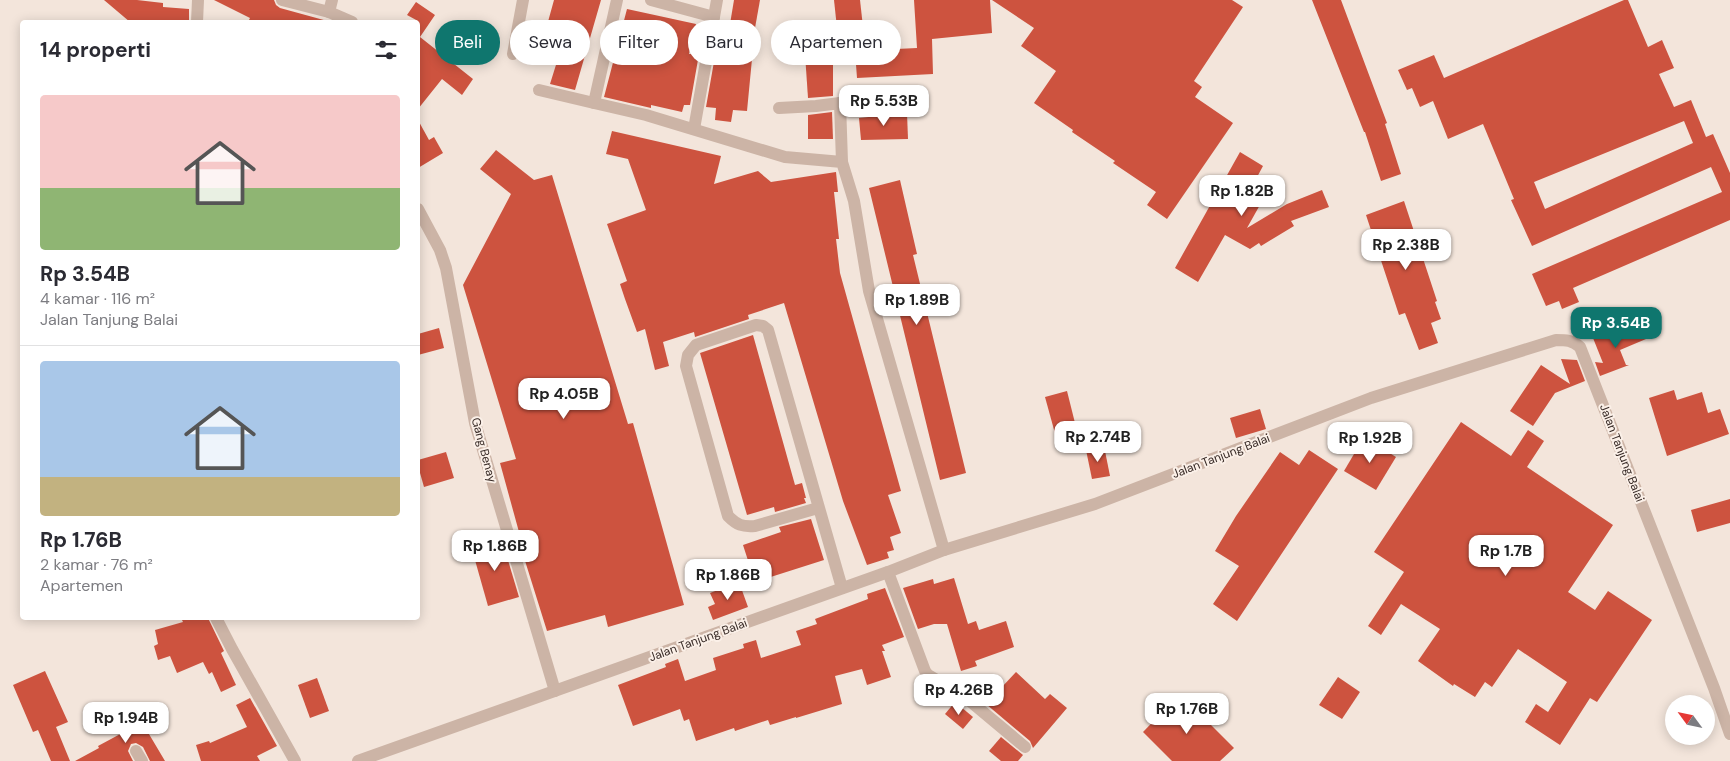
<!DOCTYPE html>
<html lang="id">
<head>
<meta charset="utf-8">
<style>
	:root { --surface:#fff; --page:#f7f7f7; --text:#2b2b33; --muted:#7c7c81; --line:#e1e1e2; --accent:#0f766e }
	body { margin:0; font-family:"DM Sans",sans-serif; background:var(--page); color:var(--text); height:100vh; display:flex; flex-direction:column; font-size:19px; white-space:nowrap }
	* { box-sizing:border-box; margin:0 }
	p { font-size:16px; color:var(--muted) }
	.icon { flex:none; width:28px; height:28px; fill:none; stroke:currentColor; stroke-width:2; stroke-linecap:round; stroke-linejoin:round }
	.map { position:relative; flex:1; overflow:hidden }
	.details { position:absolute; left:20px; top:20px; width:400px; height:600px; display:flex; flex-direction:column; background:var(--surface); border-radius:5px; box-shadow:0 2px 12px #0003 }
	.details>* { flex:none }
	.banner { position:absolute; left:435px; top:20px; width:475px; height:45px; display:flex; gap:10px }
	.needle { width:32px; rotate:303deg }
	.tools { position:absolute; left:1665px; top:695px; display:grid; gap:10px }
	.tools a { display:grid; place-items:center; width:50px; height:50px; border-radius:50%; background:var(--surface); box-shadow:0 2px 12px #0003; font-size:25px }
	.price { position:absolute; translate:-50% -42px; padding:0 11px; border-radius:10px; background:#fff; color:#222; font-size:16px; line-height:32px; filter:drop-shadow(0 1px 2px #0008) }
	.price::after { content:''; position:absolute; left:50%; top:30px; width:15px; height:11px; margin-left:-8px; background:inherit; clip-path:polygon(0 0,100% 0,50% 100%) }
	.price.current { background:var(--accent); color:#fff }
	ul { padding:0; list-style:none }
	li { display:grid; align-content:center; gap:10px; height:265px; padding:0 20px }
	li+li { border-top:1px solid var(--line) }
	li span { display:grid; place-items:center; height:155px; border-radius:5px; color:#555 }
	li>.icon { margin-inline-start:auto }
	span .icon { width:90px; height:90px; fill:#fffc; stroke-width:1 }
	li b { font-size:21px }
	h2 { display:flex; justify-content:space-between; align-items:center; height:60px; padding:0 20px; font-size:21px }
	.pill { padding:0 18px; border-radius:22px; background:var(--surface); box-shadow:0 2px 12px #0003; font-size:18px; line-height:45px }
	.pill.current { background:var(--accent); color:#fff }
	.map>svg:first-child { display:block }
</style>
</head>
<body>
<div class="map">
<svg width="1730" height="761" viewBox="0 0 1730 761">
	<rect width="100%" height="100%" fill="#f3e5db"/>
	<!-- building -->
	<g fill="#cd533f" fill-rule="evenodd">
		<path d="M104,0H137L163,3V7L189,9V22H130Z"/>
		<path d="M214,0H274L276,5L280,8L331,22H248L250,18Z"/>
		<path d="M554,0H601L575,90L550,84L560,52L541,47Z"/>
		<path d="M734,0H760L755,28L730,24Z"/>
		<path d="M834,0H860L863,27L837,28Z"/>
		<path d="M914,0H990L992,33L932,39L933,74L857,78L855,51L917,48Z"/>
		<path d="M992,0H1232L1243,7L1194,81L1202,87L1195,97L1233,123L1167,219L1147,205L1156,192L1113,163L1115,161L1072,132L1073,130L1034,103L1056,71L1021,46L1034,28Z"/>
		<path d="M1312,0H1341L1387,123L1385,124L1401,174L1381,181L1365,132H1364Z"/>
		<path d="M1624,0H1628L1648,47L1662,40L1674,68L1659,74L1674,107L1691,100L1706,137L1713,134L1730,173V220L1573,288L1579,302L1562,309L1559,301L1546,306L1532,274L1722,192L1711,167L1532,246L1511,200L1514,199L1483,124L1448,139L1433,101L1420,107L1412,88L1407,90L1398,70L1434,55L1444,78ZM1684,121L1693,143L1545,209L1534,182Z"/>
		<path d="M416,2L435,15L420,37L473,79L462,95L442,79L418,109V21L407,15Z"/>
		<path d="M627,9L696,24L689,54H699L690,105H684L682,112L651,105V108L604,97Z"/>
		<path d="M833,52V96L808,98L805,54Z"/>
		<path d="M715,56L752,59L747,111L733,110L731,122L715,120L716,108L706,107Z"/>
		<path d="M832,112L833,139H808V115Z"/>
		<path d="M907,113L908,139L861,140L859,118Z"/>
		<path d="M418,120L429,140L434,137L443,153L418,168Z"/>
		<path d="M612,131L721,156L714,184L758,171L771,182L836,172L838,192H834L839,239H836L840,273L901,491L888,495L901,533L890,537L894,550L887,552L889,558L867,565L843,501L784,303L748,315L749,319L695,337L694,332L663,342L669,366L655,370L645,329L637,332L625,299L620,284L627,281L607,224L646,210L628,159L606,154Z"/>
		<path d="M496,150L534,180L552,175L628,424L633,423L684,605L608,627L605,615L547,631L516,532H519L500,463L516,459L463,285L511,194L480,169Z"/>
		<path d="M1240,152L1263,166L1256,179L1270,187L1247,228L1287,204L1322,190L1329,207L1291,221L1294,226L1261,246L1259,243L1250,249L1225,235L1198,282L1175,268Z"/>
		<path d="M900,180L917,254L913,255L966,473L940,480L869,188Z"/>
		<path d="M1404,201L1437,301L1435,302L1441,319L1431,323L1438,343L1419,350L1405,313L1399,315L1366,215Z"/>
		<path d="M1641,326L1646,339L1620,350L1626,365H1629L1600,376L1595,362L1603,363L1593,338L1607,332L1610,339Z"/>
		<path d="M439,328L444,348L418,355V334Z"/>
		<path d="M753,335L795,485L802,483L806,498H804L806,503L775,512L774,507L747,515L700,353Z"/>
		<path d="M1561,359L1577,360L1585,381L1555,393L1533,426L1510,411L1541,365L1570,384Z"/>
		<path d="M1674,390L1677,400L1702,392L1708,413L1720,409L1729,434L1667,456L1649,398Z"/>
		<path d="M1067,391L1077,431L1056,437L1045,397Z"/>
		<path d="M1260,409L1266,429L1236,438L1230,418Z"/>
		<path d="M1461,422L1511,456L1528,430L1544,441L1527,467L1613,525L1568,592L1595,610L1608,591L1652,620L1597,702L1590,698L1560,745L1525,722L1536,704L1548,712L1567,682L1518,649L1492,687L1485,682L1475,697L1454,684L1453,686L1418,661L1440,629L1401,604L1381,635L1368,626L1404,572L1374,552Z"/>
		<path d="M1364,437L1396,457L1376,490L1344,471Z"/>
		<path d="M1104,446L1110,476L1092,479L1086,450Z"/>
		<path d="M1309,450L1338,469L1237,621L1213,604L1239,566L1215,551L1236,516L1280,452L1299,465Z"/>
		<path d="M446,452L454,478L424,487L418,466V460Z"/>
		<path d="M1730,499V523L1697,532L1691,510Z"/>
		<path d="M811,519L824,560L755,582L743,545L778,533L781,532L779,527Z"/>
		<path d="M501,537L519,597L488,606L471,546Z"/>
		<path d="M954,578L968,624L976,621L979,630L1006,621L1014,647L975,661L977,666L961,671L947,624H934L918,629L903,588L933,579L934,584Z"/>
		<path d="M739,582L748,607L713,620L708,607L715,604L710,593Z"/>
		<path d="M885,588L904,637L882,645L885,651H882L891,677L867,685L862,669L835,676L842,704L796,718V717L770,725L768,720L735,731L734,728L696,741L689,719L684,721L680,709L633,726L618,685L666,667L665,664L678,659L685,681L716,670L713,658L744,648L743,644L756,640L761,658L801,645L796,631L817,624L815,619L868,599L867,594Z"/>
		<path d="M181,618H208L224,651L221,653L236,685L221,692L212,672L209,674L203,662L177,673L170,656L158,660L154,646L158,644L155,630L183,622Z"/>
		<path d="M45,671L68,722L56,727L70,761H51L38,730L33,732L13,685Z"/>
		<path d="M1016,672L1045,699L1050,694L1067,708L1033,748L1030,741L986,704Z"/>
		<path d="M1338,677L1360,692L1342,719L1319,705Z"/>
		<path d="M317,678L329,711L310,718L298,685Z"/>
		<path d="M1180,694L1234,748L1220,761H1172L1143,732Z"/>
		<path d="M250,698L277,746L257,756L260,761H201L196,745L209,741L210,743L247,727L236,705Z"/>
		<path d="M955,702L973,717L963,729L945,714Z"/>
		<path d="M133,712L140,726L143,724L165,761H150L143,747L136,743L131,744L128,751L133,761H75L99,748L98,746L124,732L118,720Z"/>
		<path d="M1001,737L1023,755L1018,761H1001L989,751Z"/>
	</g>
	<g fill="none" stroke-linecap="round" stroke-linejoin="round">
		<!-- minor -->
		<g stroke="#ccb4a6" stroke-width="12">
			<path d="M282,0L329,12"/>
			<path d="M332,0L329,12L352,22"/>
			<path d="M617,0L594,103L646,115L785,157L842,162L854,201L869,291L944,550"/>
			<path d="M651,0L714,17"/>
			<path d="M197,22L198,0"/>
			<path d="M513,54L523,0"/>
			<path d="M539,90L594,103"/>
			<path d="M840,103L897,97"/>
			<path d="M779,108L816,106L840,103L842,162"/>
			<path d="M694,129L717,0"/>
			<path d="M418,209L440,250L446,268L475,423L555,691"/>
			<path d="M818,508L755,526C742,527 737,525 728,516L686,366L688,355L696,345L756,325L763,326L768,330L842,588"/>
			<path d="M888,572L925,671L928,675L965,697L1025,747"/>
			<path d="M216,618L232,649L295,761"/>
			<path d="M136,751L142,761"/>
			<path d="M358,761L888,572L944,550L1095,504L1371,398L1556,340C1566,340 1572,340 1580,347L1714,688L1730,734"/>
		</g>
	</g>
	<g text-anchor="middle" stroke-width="4" stroke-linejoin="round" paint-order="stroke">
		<!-- street labels -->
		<g font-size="12" fill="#382b27" stroke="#fbf0e8">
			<text transform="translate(484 450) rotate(75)" y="4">Gang Benay</text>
			<text transform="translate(1622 453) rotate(69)" y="4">Jalan Tanjung Balai</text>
			<text transform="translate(1221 456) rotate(-21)" y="4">Jalan Tanjung Balai</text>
			<text transform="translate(698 640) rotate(-20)" y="4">Jalan Tanjung Balai</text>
		</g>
	</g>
</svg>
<div class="tools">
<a><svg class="needle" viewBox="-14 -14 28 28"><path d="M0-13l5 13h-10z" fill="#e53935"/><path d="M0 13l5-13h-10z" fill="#7c7c81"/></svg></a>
</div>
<b class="price" style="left:884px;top:127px">Rp 5.53B</b>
<b class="price" style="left:1242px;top:217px">Rp 1.82B</b>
<b class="price" style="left:1406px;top:271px">Rp 2.38B</b>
<b class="price" style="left:917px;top:326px">Rp 1.89B</b>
<b class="price current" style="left:1616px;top:349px">Rp 3.54B</b>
<b class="price" style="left:564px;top:420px">Rp 4.05B</b>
<b class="price" style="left:1098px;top:463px">Rp 2.74B</b>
<b class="price" style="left:1370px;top:464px">Rp 1.92B</b>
<b class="price" style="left:495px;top:572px">Rp 1.86B</b>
<b class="price" style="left:1506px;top:577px">Rp 1.7B</b>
<b class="price" style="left:728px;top:601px">Rp 1.86B</b>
<b class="price" style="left:959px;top:716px">Rp 4.26B</b>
<b class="price" style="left:1187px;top:735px">Rp 1.76B</b>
<b class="price" style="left:126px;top:744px">Rp 1.94B</b>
<div class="banner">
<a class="pill current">Beli</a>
<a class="pill">Sewa</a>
<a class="pill">Filter</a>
<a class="pill">Baru</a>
<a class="pill">Apartemen</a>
</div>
<section class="details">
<h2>14 properti<svg class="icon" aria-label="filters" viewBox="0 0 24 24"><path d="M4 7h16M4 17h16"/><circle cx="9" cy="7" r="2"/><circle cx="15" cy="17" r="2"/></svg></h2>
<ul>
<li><span style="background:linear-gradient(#f6c9c9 60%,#8fb573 0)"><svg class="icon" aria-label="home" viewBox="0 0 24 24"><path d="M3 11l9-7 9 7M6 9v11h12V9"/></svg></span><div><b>Rp 3.54B</b><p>4 kamar · 116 m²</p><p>Jalan Tanjung Balai</p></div></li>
<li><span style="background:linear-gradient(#a9c7e8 75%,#c2b280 0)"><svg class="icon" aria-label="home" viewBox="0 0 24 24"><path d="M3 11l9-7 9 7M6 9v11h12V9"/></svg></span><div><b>Rp 1.76B</b><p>2 kamar · 76 m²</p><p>Apartemen</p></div></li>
</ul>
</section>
</div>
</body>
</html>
